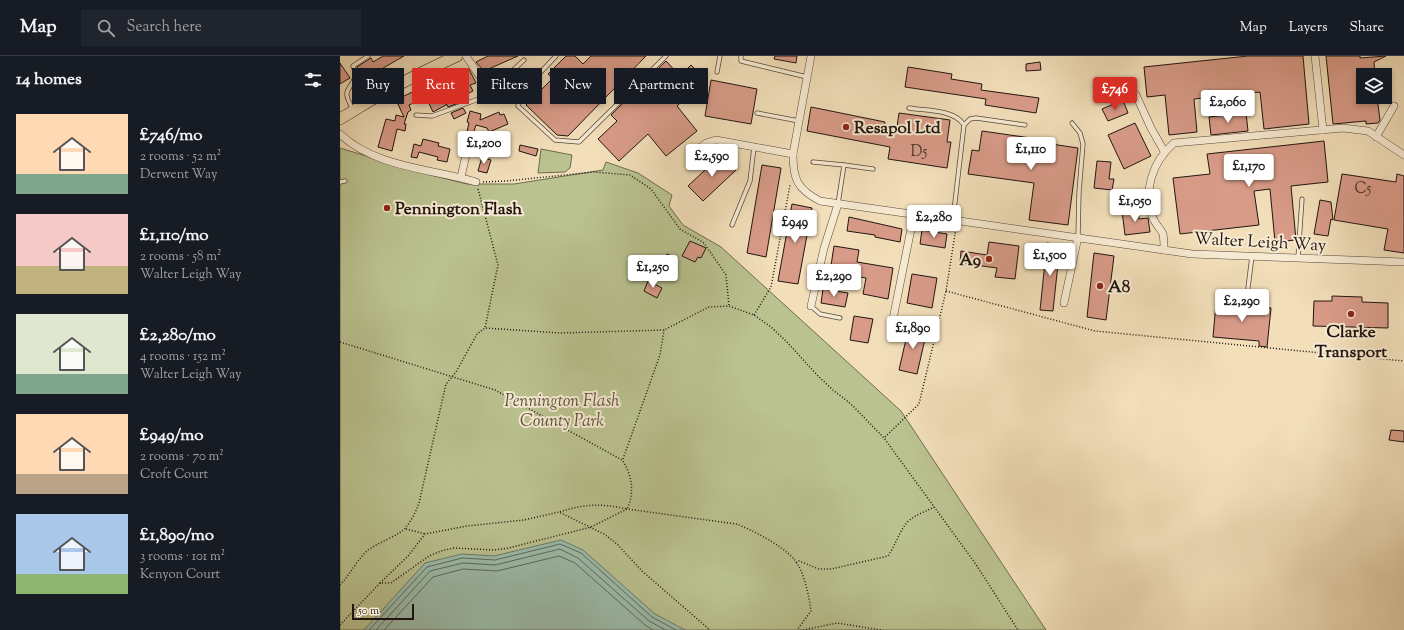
<!DOCTYPE html>
<html lang="en">
<head>
<meta charset="utf-8">
<style>
	:root { --surface:#171b24; --page:#20242c; --text:#f1f3f6; --muted:#9ea1a6; --line:#363941; --accent:#d93025 }
	body { margin:0; font-family:"Sorts Mill Goudy",serif; background:var(--page); color:var(--text); height:100vh; display:flex; flex-direction:column; font-size:15px; white-space:nowrap }
	* { box-sizing:border-box; margin:0 }
	p { font-size:13px; color:var(--muted) }
	.icon { flex:none; width:22px; height:22px; fill:none; stroke:currentColor; stroke-width:2; stroke-linecap:round; stroke-linejoin:round }
	.map { position:relative; flex:1; overflow:hidden }
	.drawer { display:flex; flex-direction:column; background:var(--surface); width:340px }
	.drawer>* { flex:none }
	.guide { position:absolute; left:12px; top:12px; width:380px; height:36px; display:flex; gap:8px }
	.controls { position:absolute; left:1016px; top:12px; display:grid; gap:8px }
	.controls a { display:grid; place-items:center; width:36px; height:36px; border-radius:0px; background:var(--surface); box-shadow:0 2px 6px #0003; font-size:20px }
	.scale { position:absolute; left:12px; bottom:10px; width:62px; box-sizing:border-box; padding-left:4px; border:2px solid #211510; border-top:0; font-size:11px; line-height:14px; white-space:nowrap; color:#211510; -webkit-text-stroke:3px #f7ead2; paint-order:stroke }
	.price { position:absolute; translate:-50% -34px; padding:0 9px; border-radius:4px; background:#fff; color:#222; font-size:13px; line-height:26px; filter:drop-shadow(0 1px 2px #0008) }
	.price::after { content:''; position:absolute; left:50%; top:24px; width:12px; height:9px; margin-left:-6px; background:inherit; clip-path:polygon(0 0,100% 0,50% 100%) }
	.price.selected { background:var(--accent); color:#fff }
	ul { padding:0; list-style:none }
	li { display:flex; align-items:center; gap:12px; height:100px; padding:0 16px }
	li span { display:grid; place-items:center; flex:none; width:112px; height:80px; border-radius:0px; color:#555 }
	li>.icon { margin-inline-start:auto }
	span .icon { width:48px; height:48px; fill:#fffc; stroke-width:1 }
	li b { font-size:17px }
	h2 { display:flex; justify-content:space-between; align-items:center; height:48px; padding:0 16px; font-size:17px }
	.pill { padding:0 14px; border-radius:0px; background:var(--surface); box-shadow:0 2px 6px #0003; font-size:14px; line-height:36px }
	.pill.selected { background:var(--accent); color:#fff }
	header { display:flex; align-items:center; gap:24px; box-sizing:border-box; height:56px; padding:0 20px; background:var(--surface); border-bottom:1px solid var(--line) }
	header strong { font-size:19px }
	nav { display:flex; gap:22px; margin-inline-start:auto; font-size:14px }
	.search { width:280px; height:36px; background:var(--page); display:flex; align-items:center; gap:10px; box-sizing:border-box; padding:0 14px; border-radius:0px; color:var(--muted); font-size:15px }
	main { display:flex; flex:1; min-height:0 }
	.map>svg:first-child { display:block }
</style>
</head>
<body>
<header>
<strong>Map</strong>
<div class="search"><svg class="icon" aria-label="search" viewBox="0 0 24 24"><circle cx="10" cy="10" r="6"/><path d="M15 15l6 6"/></svg>Search here</div>
<nav><a>Map</a><a>Layers</a><a>Share</a></nav>
</header>
<main>
<section class="drawer">
<h2>14 homes<svg class="icon" aria-label="filters" viewBox="0 0 24 24"><path d="M4 7h16M4 17h16"/><circle cx="9" cy="7" r="2"/><circle cx="15" cy="17" r="2"/></svg></h2>
<ul>
<li><span style="background:linear-gradient(#ffd9b3 75%,#7fa58c 0)"><svg class="icon" aria-label="home" viewBox="0 0 24 24"><path d="M3 11l9-7 9 7M6 9v11h12V9"/></svg></span><div><b>£746/mo</b><p>2 rooms · 52 m²</p><p>Derwent Way</p></div></li>
<li><span style="background:linear-gradient(#f6c9c9 65%,#c2b280 0)"><svg class="icon" aria-label="home" viewBox="0 0 24 24"><path d="M3 11l9-7 9 7M6 9v11h12V9"/></svg></span><div><b>£1,110/mo</b><p>2 rooms · 58 m²</p><p>Walter Leigh Way</p></div></li>
<li><span style="background:linear-gradient(#dfe7d0 75%,#7fa58c 0)"><svg class="icon" aria-label="home" viewBox="0 0 24 24"><path d="M3 11l9-7 9 7M6 9v11h12V9"/></svg></span><div><b>£2,280/mo</b><p>4 rooms · 152 m²</p><p>Walter Leigh Way</p></div></li>
<li><span style="background:linear-gradient(#ffd9b3 75%,#b9a48a 0)"><svg class="icon" aria-label="home" viewBox="0 0 24 24"><path d="M3 11l9-7 9 7M6 9v11h12V9"/></svg></span><div><b>£949/mo</b><p>2 rooms · 70 m²</p><p>Croft Court</p></div></li>
<li><span style="background:linear-gradient(#a9c7e8 75%,#8fb573 0)"><svg class="icon" aria-label="home" viewBox="0 0 24 24"><path d="M3 11l9-7 9 7M6 9v11h12V9"/></svg></span><div><b>£1,890/mo</b><p>3 rooms · 101 m²</p><p>Kenyon Court</p></div></li>
</ul>
</section>
<div class="map">
<svg width="1064" height="574" viewBox="0 0 1064 574">
	<rect width="100%" height="100%" fill="#f2dfba"/>
	<filter id="stains"><feTurbulence type="fractalNoise" baseFrequency=".005" numOctaves="4"/><feColorMatrix values="0 0 0 0 .2 0 0 0 0 .09 0 0 0 0 .02 0 0 0 .5 -.17"/></filter>
	<radialGradient id="worn" r=".72"><stop offset=".6" stop-color="#630" stop-opacity="0"/><stop offset="1" stop-color="#630" stop-opacity=".3"/></radialGradient>
	<!-- green -->
	<g fill="#bac290" stroke="#6e6c50">
		<path d="M0,92L75,115L127,128H174L263,114L266,106L298,117L332,139L329,150L343,169L381,191L561,355L706,574H0Z"/>
		<path d="M201,93L232,99L230,112L225,116L198,117Z"/>
	</g>
	<!-- water -->
	<path fill="#9cbdac" stroke="#6b7a6e" d="M221,484L243,494L315,558L345,574H24L85,507L122,498L154,500Z"/>
	<g fill="none" stroke-linecap="round" stroke-linejoin="round">
		<!-- shore -->
		<g stroke="#5e695e" stroke-width="1">
			<path d="M29,574L87,511L122,502L155,504L220,488L241,497L312,561L336,574"/>
			<path d="M36,574L90,515L123,507L155,509L220,493L238,502L309,565L326,574"/>
			<path d="M44,574L93,521L123,513L157,515L219,500L235,507L305,569L313,574"/>
		</g>
	</g>
	<!-- building -->
	<g fill="#d89b88" stroke="#211510">
		<path d="M43,0H64L38,15L40,18L26,26L17,11L31,2L33,6Z"/>
		<path d="M148,0H178L144,15L136,6Z"/>
		<path d="M226,0H235L243,8L251,0H306L228,80L217,79L186,49L213,22L208,18Z"/>
		<path d="M435,0H457L456,7L434,3Z"/>
		<path d="M908,0H963L969,68L924,73L920,36L854,43L857,76L829,79L825,39L807,41L804,11Z"/>
		<path d="M986,0H1020V2L1046,0L1034,6L1035,19H1023V41H1037L1040,64L1038,67L1026,68V65L993,68Z"/>
		<path d="M326,5L340,20L351,9L365,23L337,50L357,75L326,100L308,78L279,105L258,83L277,65L271,59Z"/>
		<path d="M700,6L701,14L686,15V8Z"/>
		<path d="M0,7L10,22L0,28Z"/>
		<path d="M568,11L612,18L611,23L642,28L641,34L699,42L696,57L645,49L646,43L565,31Z"/>
		<path d="M129,13L136,27L130,29L133,35L119,42L121,46L108,51L106,47V49L93,56L86,41L69,49L71,54L68,56L64,68H66L65,75L57,73L52,95L38,91L46,63L55,65L56,59L64,61L56,44L115,15L117,19Z"/>
		<path d="M371,24L417,33L411,68L365,60Z"/>
		<path d="M783,44L788,57L768,65L762,53Z"/>
		<path d="M471,51L545,66L543,77L556,78L559,57L610,64L607,86H611L607,112L548,103L550,91L467,75Z"/>
		<path d="M123,52L126,57L114,63L111,57Z"/>
		<path d="M130,55L141,58L140,64L159,56L160,59L164,58L168,68L149,76L147,72L136,69L132,81L143,84L145,83L152,96L142,100L144,93L119,87L121,78L126,80L129,67L127,66Z"/>
		<path d="M906,57L908,75L871,79L869,61Z"/>
		<path d="M795,67L811,100L784,113L768,79Z"/>
		<path d="M642,75L691,82V85L738,92L728,169L689,164L694,127L628,118L632,94L639,95Z"/>
		<path d="M83,83L99,87L98,90L110,93L107,106L97,104L98,101L79,96L77,102L71,101L74,88L81,90Z"/>
		<path d="M984,85L988,126L951,130L956,184L935,186L930,133L914,135L919,169L840,178L833,122L870,118L867,98Z"/>
		<path d="M180,89L198,93L196,100L179,95Z"/>
		<path d="M381,99L396,114L363,145L348,130Z"/>
		<path d="M142,101L151,104L147,117L138,115Z"/>
		<path d="M757,105L771,106L769,123H774L772,134L754,132Z"/>
		<path d="M422,109L441,112L426,201L407,197Z"/>
		<path d="M1002,118L1056,126L1057,118L1064,120V197L1044,194L1048,173L994,164Z"/>
		<path d="M980,144L991,146L993,164L991,163L988,180L974,178Z"/>
		<path d="M452,148L472,152L458,228L438,225Z"/>
		<path d="M798,153L799,163L808,162L810,176L785,179L782,155Z"/>
		<path d="M509,161L562,173L560,186L535,181V179L507,175Z"/>
		<path d="M582,174L607,178L605,192L580,188Z"/>
		<path d="M350,185L366,192L361,202L358,201L355,206L342,200Z"/>
		<path d="M649,186L679,190L675,223L655,221L657,212L620,207L621,195L647,199Z"/>
		<path d="M707,187L720,189L713,255L700,254Z"/>
		<path d="M494,190L519,194L517,206L553,212L548,243L523,238L526,222L490,216Z"/>
		<path d="M754,197L774,200L766,264L747,261Z"/>
		<path d="M327,198L336,202L328,218L319,214Z"/>
		<path d="M572,218L597,222L592,252L567,247Z"/>
		<path d="M308,225L322,232L317,242L304,235Z"/>
		<path d="M483,233L508,237L505,251L481,247Z"/>
		<path d="M992,240L1022,241V246L1048,247V272L973,270L974,245H992Z"/>
		<path d="M876,247L931,252L927,291L919,290V285L873,281Z"/>
		<path d="M514,260L533,263L528,287L510,284Z"/>
		<path d="M569,270L587,274L577,318L559,314Z"/>
		<path d="M1051,374L1064,375V386L1049,384Z"/>
	</g>
	<g fill="none" stroke-linecap="round" stroke-linejoin="round">
		<!-- service casing -->
		<g stroke="#55483a" stroke-width="5">
			<g id="service">
				<path d="M216,0L179,39L178,50L215,84L239,86L326,0"/>
				<path d="M401,0V5L467,21"/>
				<path d="M377,16L380,0"/>
				<path d="M569,52C586,55 614,53 624,69L613,163"/>
				<path d="M13,54C1,31 9,38 16,19L13,10L28,0"/>
				<path d="M417,57L459,65"/>
				<path d="M76,59L92,60L144,41L184,4"/>
				<path d="M732,67L740,77L743,88L739,136L738,181"/>
				<path d="M624,69L630,63L636,62L685,69"/>
				<path d="M473,106L504,109"/>
				<path d="M0,126L5,125"/>
				<path d="M498,148L504,109L533,113"/>
				<path d="M392,169L410,125L414,91"/>
				<path d="M958,202L962,143"/>
				<path d="M908,232L912,200"/>
				<path d="M471,250L480,258L500,262"/>
			</g>
		</g>
		<!-- minor casing -->
		<g stroke="#55483a" stroke-width="8">
			<g id="minor">
				<path d="M126,0L145,28L144,41"/>
				<path d="M471,0L453,98C453,123 457,133 480,145L852,198L1064,206"/>
				<path d="M975,0L983,74"/>
				<path d="M796,39L811,72L824,95"/>
				<path d="M0,78C34,111 92,113 136,126"/>
				<path d="M1036,81L1054,50"/>
				<path d="M350,100L366,87L376,84L453,98"/>
				<path d="M121,121L126,99"/>
				<path d="M824,194C824,189 824,183 823,178C821,173 815,168 813,162C803,135 812,106 834,87L1003,72L1028,75L1064,99"/>
				<path d="M724,247L738,181"/>
				<path d="M471,250L484,192L498,148"/>
				<path d="M553,263L574,158"/>
			</g>
		</g>
		<!-- primary casing -->
		<g stroke="#211510" stroke-width="12">
			<path id="primary" d="M0,63C38,39 76,18 117,0"/>
		</g>
		<!-- path -->
		<g stroke="#211510" stroke-width="1.5" stroke-dasharray="1 2" stroke-linecap="butt">
			<path d="M143,126L166,125L254,116L290,119L311,133L340,173L364,187L386,219L389,250"/>
			<path d="M138,133L158,209L145,272"/>
			<path d="M606,235L755,275L1064,305"/>
			<path d="M414,259L431,231L450,129"/>
			<path d="M0,286L155,334L282,404C292,418 295,437 287,453C260,447 245,448 219,456"/>
			<path d="M545,381L579,348L606,235L616,172"/>
			<path d="M283,403L320,299L324,274"/>
			<path d="M66,473L85,478"/>
			<path d="M456,507L459,505L479,513H491L548,500C555,490 558,479 565,469C571,460 585,456 594,451"/>
			<path d="M40,527L68,500L85,478L127,470L184,464L219,456L264,478L277,488L302,515L370,574"/>
			<path d="M0,529C10,519 16,505 27,495C36,487 61,479 66,471C72,464 76,455 79,447L106,328L116,316L137,278L145,272L220,277L324,274L369,251L389,250L414,259L431,271L447,286L477,319L493,334L511,348L544,382L635,507L678,574"/>
			<path d="M0,569L40,527H51L89,500L101,495L114,492L154,494L169,492L251,471L287,453L396,468C413,474 441,489 454,503C464,515 469,540 471,555L457,574"/>
			<path d="M463,574L497,567L541,574"/>
		</g>
		<!-- service -->
		<use href="#service" stroke="#f7ead2" stroke-width="3.5"/>
		<!-- minor -->
		<use href="#minor" stroke="#f7ead2" stroke-width="7"/>
		<!-- primary -->
		<use href="#primary" stroke="#f2dfba" stroke-width="11"/>
	</g>
	<!-- markers -->
	<g fill="#8f2418" stroke="#f7ead2" stroke-width="1.5">
		<circle cx="506" cy="71" r="4"/>
		<circle cx="47" cy="152" r="4"/>
		<circle cx="649" cy="203" r="4"/>
		<circle cx="760" cy="230" r="4"/>
		<circle cx="1011" cy="258" r="4"/>
	</g>
	<g text-anchor="middle" stroke-width="4" stroke-linejoin="round" paint-order="stroke">
		<!-- number labels -->
		<g font-size="15" fill="#4f362e">
			<text x="579" y="100">D5</text>
			<text x="1023" y="137">C5</text>
		</g>
		<!-- poi labels -->
		<g font-size="17" font-weight="bold" fill="#211510" stroke="#f7ead2" text-anchor="start">
			<text x="514" y="77">Resapol Ltd</text>
			<text x="55" y="158">Pennington Flash</text>
			<text x="641" y="209" text-anchor="end">A9</text>
			<text x="768" y="236">A8</text>
			<text x="1011" y="281" text-anchor="middle">Clarke<tspan x="1011" dy="20">Transport</tspan></text>
		</g>
		<!-- street labels -->
		<g font-size="17" fill="#211510" stroke="#f7ead2">
			<text transform="translate(920 185) rotate(3)" y="6">Walter Leigh Way</text>
		</g>
		<!-- park labels -->
		<g font-size="17" font-style="italic" fill="#57523d" stroke="#f7ead2">
			<text x="222" y="350">Pennington Flash<tspan x="222" dy="20">County Park</tspan></text>
		</g>
	</g>
	<rect width="100%" height="100%" filter="url(#stains)"/>
	<rect width="100%" height="100%" fill="url(#worn)"/>
</svg>
<div class="controls">
<a><svg class="icon" aria-label="layers" viewBox="0 0 24 24"><path d="M12 4l9 5-9 5-9-5zM3 14l9 5 9-5"/></svg></a>
</div>
<div class="scale">50 m</div>
<b class="price selected" style="left:775px;top:55px">£746</b>
<b class="price" style="left:888px;top:68px">£2,060</b>
<b class="price" style="left:144px;top:109px">£1,200</b>
<b class="price" style="left:691px;top:115px">£1,110</b>
<b class="price" style="left:372px;top:122px">£2,590</b>
<b class="price" style="left:909px;top:132px">£1,170</b>
<b class="price" style="left:795px;top:167px">£1,050</b>
<b class="price" style="left:594px;top:183px">£2,280</b>
<b class="price" style="left:455px;top:188px">£949</b>
<b class="price" style="left:710px;top:221px">£1,500</b>
<b class="price" style="left:313px;top:233px">£1,250</b>
<b class="price" style="left:494px;top:242px">£2,290</b>
<b class="price" style="left:902px;top:267px">£2,290</b>
<b class="price" style="left:573px;top:294px">£1,890</b>
<div class="guide">
<a class="pill">Buy</a>
<a class="pill selected">Rent</a>
<a class="pill">Filters</a>
<a class="pill">New</a>
<a class="pill">Apartment</a>
</div>
</div>
</main>
</body>
</html>
